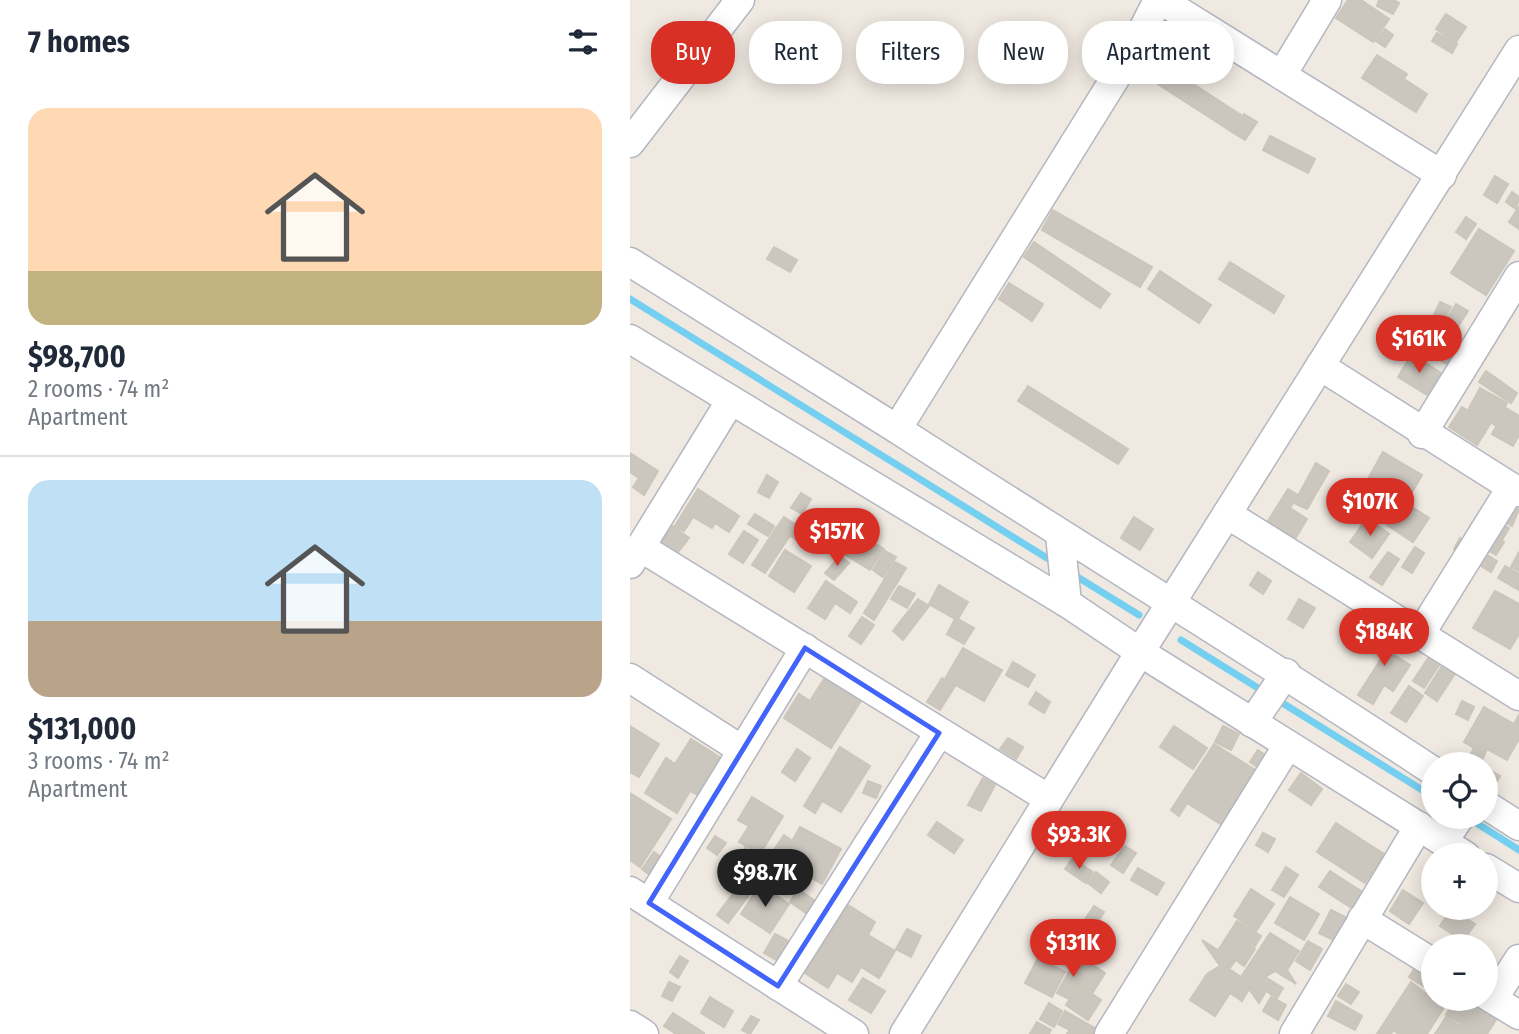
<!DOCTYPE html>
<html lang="en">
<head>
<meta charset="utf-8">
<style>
	:root { --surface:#fff; --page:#f6f6f7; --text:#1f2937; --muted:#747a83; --line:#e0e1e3; --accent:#d93025 }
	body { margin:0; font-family:"Fira Sans Condensed",sans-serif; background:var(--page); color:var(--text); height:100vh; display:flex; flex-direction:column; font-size:26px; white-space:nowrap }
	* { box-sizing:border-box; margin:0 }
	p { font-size:23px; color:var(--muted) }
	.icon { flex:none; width:38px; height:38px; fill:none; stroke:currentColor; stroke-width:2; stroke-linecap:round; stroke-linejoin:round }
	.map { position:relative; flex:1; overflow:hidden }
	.details { display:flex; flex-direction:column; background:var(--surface); width:630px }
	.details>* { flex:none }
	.banner { position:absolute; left:21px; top:21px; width:665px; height:63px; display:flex; gap:14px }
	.controls { position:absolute; left:791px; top:752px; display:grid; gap:14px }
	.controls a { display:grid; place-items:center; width:77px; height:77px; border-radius:50%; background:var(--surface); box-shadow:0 4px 18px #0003; font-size:35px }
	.price { position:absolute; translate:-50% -60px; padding:0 16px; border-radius:24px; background:var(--accent); color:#fff; font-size:23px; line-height:46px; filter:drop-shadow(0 2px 4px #0008) }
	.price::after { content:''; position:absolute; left:50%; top:42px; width:21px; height:16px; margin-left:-10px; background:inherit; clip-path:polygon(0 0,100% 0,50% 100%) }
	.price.on { background:#222; color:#fff }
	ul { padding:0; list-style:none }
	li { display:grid; align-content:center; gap:14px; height:371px; padding:0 28px }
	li+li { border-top:2px solid var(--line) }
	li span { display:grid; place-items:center; height:217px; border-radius:21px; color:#555 }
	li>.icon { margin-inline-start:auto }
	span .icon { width:126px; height:126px; fill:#fffc; stroke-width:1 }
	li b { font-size:30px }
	h2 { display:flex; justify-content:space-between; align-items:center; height:84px; padding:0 28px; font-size:30px }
	.pill { padding:0 24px; border-radius:28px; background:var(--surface); box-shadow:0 4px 18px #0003; font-size:24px; line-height:63px }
	.pill.on { background:var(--accent); color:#fff }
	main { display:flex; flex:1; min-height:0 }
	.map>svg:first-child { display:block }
</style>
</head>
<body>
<main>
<section class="details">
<h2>7 homes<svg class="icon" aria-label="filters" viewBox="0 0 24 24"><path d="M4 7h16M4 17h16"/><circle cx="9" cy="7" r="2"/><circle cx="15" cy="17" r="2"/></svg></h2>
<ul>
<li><span style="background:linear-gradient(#ffd9b3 75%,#c2b280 0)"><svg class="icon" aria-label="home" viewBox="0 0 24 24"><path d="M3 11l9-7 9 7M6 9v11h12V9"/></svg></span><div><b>$98,700</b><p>2 rooms · 74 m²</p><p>Apartment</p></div></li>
<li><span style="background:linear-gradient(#bfe0f5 65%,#b9a48a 0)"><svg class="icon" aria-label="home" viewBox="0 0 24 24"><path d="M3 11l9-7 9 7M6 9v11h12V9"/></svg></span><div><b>$131,000</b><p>3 rooms · 74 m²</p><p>Apartment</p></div></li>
</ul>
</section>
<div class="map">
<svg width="889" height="1034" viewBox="0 0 889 1034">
	<rect width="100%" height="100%" fill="#efe9e1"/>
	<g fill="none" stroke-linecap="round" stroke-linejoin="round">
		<!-- stream -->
		<g stroke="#75cff0" stroke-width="7">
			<path d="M0,299L425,563"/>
			<path d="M441,573L509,615"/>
			<path d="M551,640L636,693"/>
			<path d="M646,699L797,793"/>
			<path d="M837,817L889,850"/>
		</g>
	</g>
	<!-- building -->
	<g fill="#cbc7bf" stroke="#cbc5ba" stroke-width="2">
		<path d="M718,0H731L759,19L743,42L706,18Z"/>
		<path d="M749,0H763L769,3L763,14L747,6Z"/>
		<path d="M816,14L836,27L826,42L806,29Z"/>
		<path d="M755,29L763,35L755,47L746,41Z"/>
		<path d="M807,33L827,44L822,53L802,41Z"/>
		<path d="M747,55L777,74L774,79L797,94L786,112L732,78Z"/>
		<path d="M520,56L611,115L601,131L509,72Z"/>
		<path d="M614,114L627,122L615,140L602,132Z"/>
		<path d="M640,136L685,159L678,173L633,150Z"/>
		<path d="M865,176L878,184L867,203L854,195Z"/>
		<path d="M882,192L889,197L886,209L876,202Z"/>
		<path d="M889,207V229L879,222Z"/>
		<path d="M423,210L522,267L510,287L412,230Z"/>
		<path d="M836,217L846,224L836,239L826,232Z"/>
		<path d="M849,229L884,251L856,295L821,273Z"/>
		<path d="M404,242L480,294L470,308L394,257Z"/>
		<path d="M144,247L167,260L160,272L137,259Z"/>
		<path d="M600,262L654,296L644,313L589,279Z"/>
		<path d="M530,271L581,305L569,323L518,289Z"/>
		<path d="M379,283L413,304L402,321L369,299Z"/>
		<path d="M810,302L821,307L813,322L803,317Z"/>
		<path d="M826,304L838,311L825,331L814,324Z"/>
		<path d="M800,335L825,349L817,364L792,350Z"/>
		<path d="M782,354L811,373L797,395L768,377Z"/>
		<path d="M856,371L887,393L881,403L849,382Z"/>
		<path d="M398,386L498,449L488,464L388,401Z"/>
		<path d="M850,388L877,403L865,425L838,410Z"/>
		<path d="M832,407L860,424L847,445L819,427Z"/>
		<path d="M876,408L889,416V435L883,446L862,434Z"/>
		<path d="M753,452L792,475L777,501L738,479Z"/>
		<path d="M0,453L28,471L14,495L3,487L9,478L0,472Z"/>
		<path d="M686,463L699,471L677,509L664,503Z"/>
		<path d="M137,475L148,482L139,498L128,492Z"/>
		<path d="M68,489L109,516L99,532L85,523L82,528L63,517L54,531L45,526Z"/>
		<path d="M658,489L668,495L660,508L677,519L665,539L638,521Z"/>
		<path d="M171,493L181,499L172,514L161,508Z"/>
		<path d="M773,501L799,518L783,542L757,525Z"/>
		<path d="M877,501L889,509L882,526L867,517Z"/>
		<path d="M125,514L144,526L138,536L118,524Z"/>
		<path d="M154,517L177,532L170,542L147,527Z"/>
		<path d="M504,517L523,529L510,550L491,538Z"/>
		<path d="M737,518L759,534L742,558L720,542Z"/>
		<path d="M867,521L879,528L872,540L860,532Z"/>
		<path d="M842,523L874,542L866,555L834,537Z"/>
		<path d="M43,526L59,538L45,556L30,543Z"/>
		<path d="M146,528L159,537L135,573L122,565Z"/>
		<path d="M114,531L128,540L113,563L99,554Z"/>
		<path d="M228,533L254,549L240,570L214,554Z"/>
		<path d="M830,538L867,561L861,572L824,549Z"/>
		<path d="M785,547L794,553L782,573L772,567Z"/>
		<path d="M155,550L181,566L164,592L139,576Z"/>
		<path d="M255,551L266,557L253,577L243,570Z"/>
		<path d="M758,552L769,559L752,585L740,577Z"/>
		<path d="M889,552V571L881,567Z"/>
		<path d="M210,556L219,563L204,580L195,573Z"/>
		<path d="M265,562L276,568L244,620L234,613Z"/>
		<path d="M875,566L889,574V590L868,578Z"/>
		<path d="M628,572L641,581L633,594L620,585Z"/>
		<path d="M196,581L227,602L220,613L205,603L195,619L178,608Z"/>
		<path d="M309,585L338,602L328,619L344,628L334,644L317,634L325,619L299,604Z"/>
		<path d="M269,586L285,594L277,608L261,599Z"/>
		<path d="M865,591L889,604V634L880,649L843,628Z"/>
		<path d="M288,599L299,606L273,640L263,631Z"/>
		<path d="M669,599L685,608L673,628L658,619Z"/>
		<path d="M232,617L244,625L231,644L219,636Z"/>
		<path d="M750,624L768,635L758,651L780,665L763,691L754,685L743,704L728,695L758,648L742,638Z"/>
		<path d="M333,648L372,670L354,701L315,679Z"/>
		<path d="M800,655L811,662L794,688L783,681Z"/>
		<path d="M383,662L405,675L398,687L376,675Z"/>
		<path d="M813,664L826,672L807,701L795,693Z"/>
		<path d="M196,676L232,699L201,748L154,718L169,694L180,701Z"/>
		<path d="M312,678L325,686L310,710L297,702Z"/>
		<path d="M779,686L793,696L776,722L761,713Z"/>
		<path d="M406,692L420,702L414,713L399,704Z"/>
		<path d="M832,701L844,707L838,720L826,714Z"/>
		<path d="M854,707L884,724L889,715V739L877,760L857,749L850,765H838L836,763L844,748L834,742Z"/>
		<path d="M0,726L29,744L9,777L0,772Z"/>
		<path d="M544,726L577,748L563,769L530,747Z"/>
		<path d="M593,726L609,734L601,750L585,742Z"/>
		<path d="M378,738L393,747L386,759L370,749Z"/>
		<path d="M61,739L91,758L68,795L60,791L47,813L15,793L36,758L45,764Z"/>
		<path d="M584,744L630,773L595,827L557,803L549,816L541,810Z"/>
		<path d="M210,747L240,766L211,812L192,801L185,813L174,806Z"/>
		<path d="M167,749L180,758L165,781L152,772Z"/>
		<path d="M628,750L638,757L630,769L620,762Z"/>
		<path d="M856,768L870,776L867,781L856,775Z"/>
		<path d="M671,773L692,789L681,805L659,790Z"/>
		<path d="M353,778L365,785L351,811L338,805Z"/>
		<path d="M238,781L251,786L246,798L233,793Z"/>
		<path d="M0,793L41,819L10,867L0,860Z"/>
		<path d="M122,797L153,816L130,854L109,842L119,826L108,820Z"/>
		<path d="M307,822L333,840L324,853L298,835Z"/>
		<path d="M706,823L754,854L735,883L687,852Z"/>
		<path d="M170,827L211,849L192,884L151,861Z"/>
		<path d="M633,833L645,839L638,852L626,845Z"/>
		<path d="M154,835L161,840L147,861L140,856Z"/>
		<path d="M85,836L96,843L87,855L77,848Z"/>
		<path d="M495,846L506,853L493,873L481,865Z"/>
		<path d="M115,848L129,858L118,874L104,864Z"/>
		<path d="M24,852L32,858L20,875L12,869Z"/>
		<path d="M442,859L463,872L456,883L435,869Z"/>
		<path d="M142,861L150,868L137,883L129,877Z"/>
		<path d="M656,867L668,875L654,897L642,890Z"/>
		<path d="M508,868L534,883L527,895L501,880Z"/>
		<path d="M700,871L734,893L723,909L689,887Z"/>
		<path d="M466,872L479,882L471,893L458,883Z"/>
		<path d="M114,879L125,887L98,923L87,915Z"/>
		<path d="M130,885L159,904L140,933L111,914Z"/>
		<path d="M168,889L184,900L176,913L160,902Z"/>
		<path d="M621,889L644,904L626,931L604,916Z"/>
		<path d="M773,890L793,903L779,924L760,911Z"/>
		<path d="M660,897L689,914L674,940L645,923Z"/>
		<path d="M218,905L245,922L238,935L265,951L249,978L231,967L222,982L207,973L198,988L175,973Z"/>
		<path d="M464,906L474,912L454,943L444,936Z"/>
		<path d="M822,908H838L832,916L845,924L833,941L810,926Z"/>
		<path d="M701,910L717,918L705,941L689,933Z"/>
		<path d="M607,921L631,936L625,946L614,939L602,958L589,949Z"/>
		<path d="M277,929L291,936L281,957L266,949Z"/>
		<path d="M640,933L669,951L657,970L666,984L645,971L635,977L653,988L647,998L636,991L629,1003L619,989L612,1001L600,993L585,1016L560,1000L577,974L590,966L572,940L605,961L599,969L611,977Z"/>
		<path d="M145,934L166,945L155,965L134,953Z"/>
		<path d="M615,941L625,949L614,966L603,958Z"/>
		<path d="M678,941L692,949L680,970L666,961Z"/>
		<path d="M50,956L58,961L48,978L40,972Z"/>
		<path d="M408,958L435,972L422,997L395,983Z"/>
		<path d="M446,959L458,966L439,999L427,993Z"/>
		<path d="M461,964L475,973L463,992L449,983Z"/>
		<path d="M786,966L803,977L798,989L779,977Z"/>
		<path d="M233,978L255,991L241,1013L219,1000Z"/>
		<path d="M39,982L50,987L42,1001L32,996Z"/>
		<path d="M781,982L803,999L816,1004L797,1034H769L763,1030L761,1034H747Z"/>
		<path d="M716,984L729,992L721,1004L708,996Z"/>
		<path d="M449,985L471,1000L458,1020L436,1005Z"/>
		<path d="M80,997L103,1011L94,1027L71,1013Z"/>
		<path d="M641,997L656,1005L648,1020L633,1011Z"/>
		<path d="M825,999L842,1002L830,1023L816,1015Z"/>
		<path d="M706,1001L732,1016L725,1030L698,1016Z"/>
		<path d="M419,1003L432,1011L424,1027L410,1019Z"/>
		<path d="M844,1003L867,1018L857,1034H805L816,1017L830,1026Z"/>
		<path d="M435,1011L468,1030L466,1034H437L440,1030L428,1024Z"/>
		<path d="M43,1013L74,1033V1034H46L34,1026Z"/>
		<path d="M121,1016L129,1020L120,1034L112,1030Z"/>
		<path d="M407,1022L421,1030L419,1034H400Z"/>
	</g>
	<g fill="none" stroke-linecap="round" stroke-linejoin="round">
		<!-- minor casing -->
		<g stroke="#b4b7c1" stroke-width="31">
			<g id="minor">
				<path d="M528,0L502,51L267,429C445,544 626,654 803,771"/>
				<path d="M531,0L812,175"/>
				<path d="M653,73L697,0"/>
				<path d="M0,143L110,0"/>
				<path d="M0,262L267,429"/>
				<path d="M0,339L437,603L510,652L836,856"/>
				<path d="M690,366L889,492"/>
				<path d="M792,434L889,276"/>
				<path d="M597,514L889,696"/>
				<path d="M430,535L437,603"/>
				<path d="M10,547L419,799"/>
				<path d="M0,564L101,400"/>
				<path d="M789,636L881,488"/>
				<path d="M0,678L112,750"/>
				<path d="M622,723L656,673"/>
				<path d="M856,805L889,826"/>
				<path d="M813,842L830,817"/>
				<path d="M856,868L889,888"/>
				<path d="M0,891L224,1034"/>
				<path d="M19,903L175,648"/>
				<path d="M732,919L803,963"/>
				<path d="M148,986L309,733"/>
				<path d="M856,995L889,1015"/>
				<path d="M863,999L889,959"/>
				<path d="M0,1025L14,1034"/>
				<path d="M274,1034L510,652L889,50"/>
				<path d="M479,1034L658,745"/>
				<path d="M664,1034L789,826"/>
			</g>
		</g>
		<!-- minor -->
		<use href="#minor" stroke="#fff" stroke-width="28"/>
	</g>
	<!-- marked area -->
	<path fill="none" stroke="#4264fb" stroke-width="5" stroke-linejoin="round" d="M175,648L309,733L148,986L19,903Z"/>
</svg>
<div class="controls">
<a><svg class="icon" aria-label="locate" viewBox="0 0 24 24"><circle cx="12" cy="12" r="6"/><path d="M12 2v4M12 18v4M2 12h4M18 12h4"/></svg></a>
<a>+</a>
<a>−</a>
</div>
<b class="price" style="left:789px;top:375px">$161K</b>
<b class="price" style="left:740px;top:538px">$107K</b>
<b class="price" style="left:207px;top:568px">$157K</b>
<b class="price" style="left:754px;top:668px">$184K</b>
<b class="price" style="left:449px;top:871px">$93.3K</b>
<b class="price on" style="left:135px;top:909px">$98.7K</b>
<b class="price" style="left:443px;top:979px">$131K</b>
<div class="banner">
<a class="pill on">Buy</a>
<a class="pill">Rent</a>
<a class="pill">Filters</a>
<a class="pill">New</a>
<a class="pill">Apartment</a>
</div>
</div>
</main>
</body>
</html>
